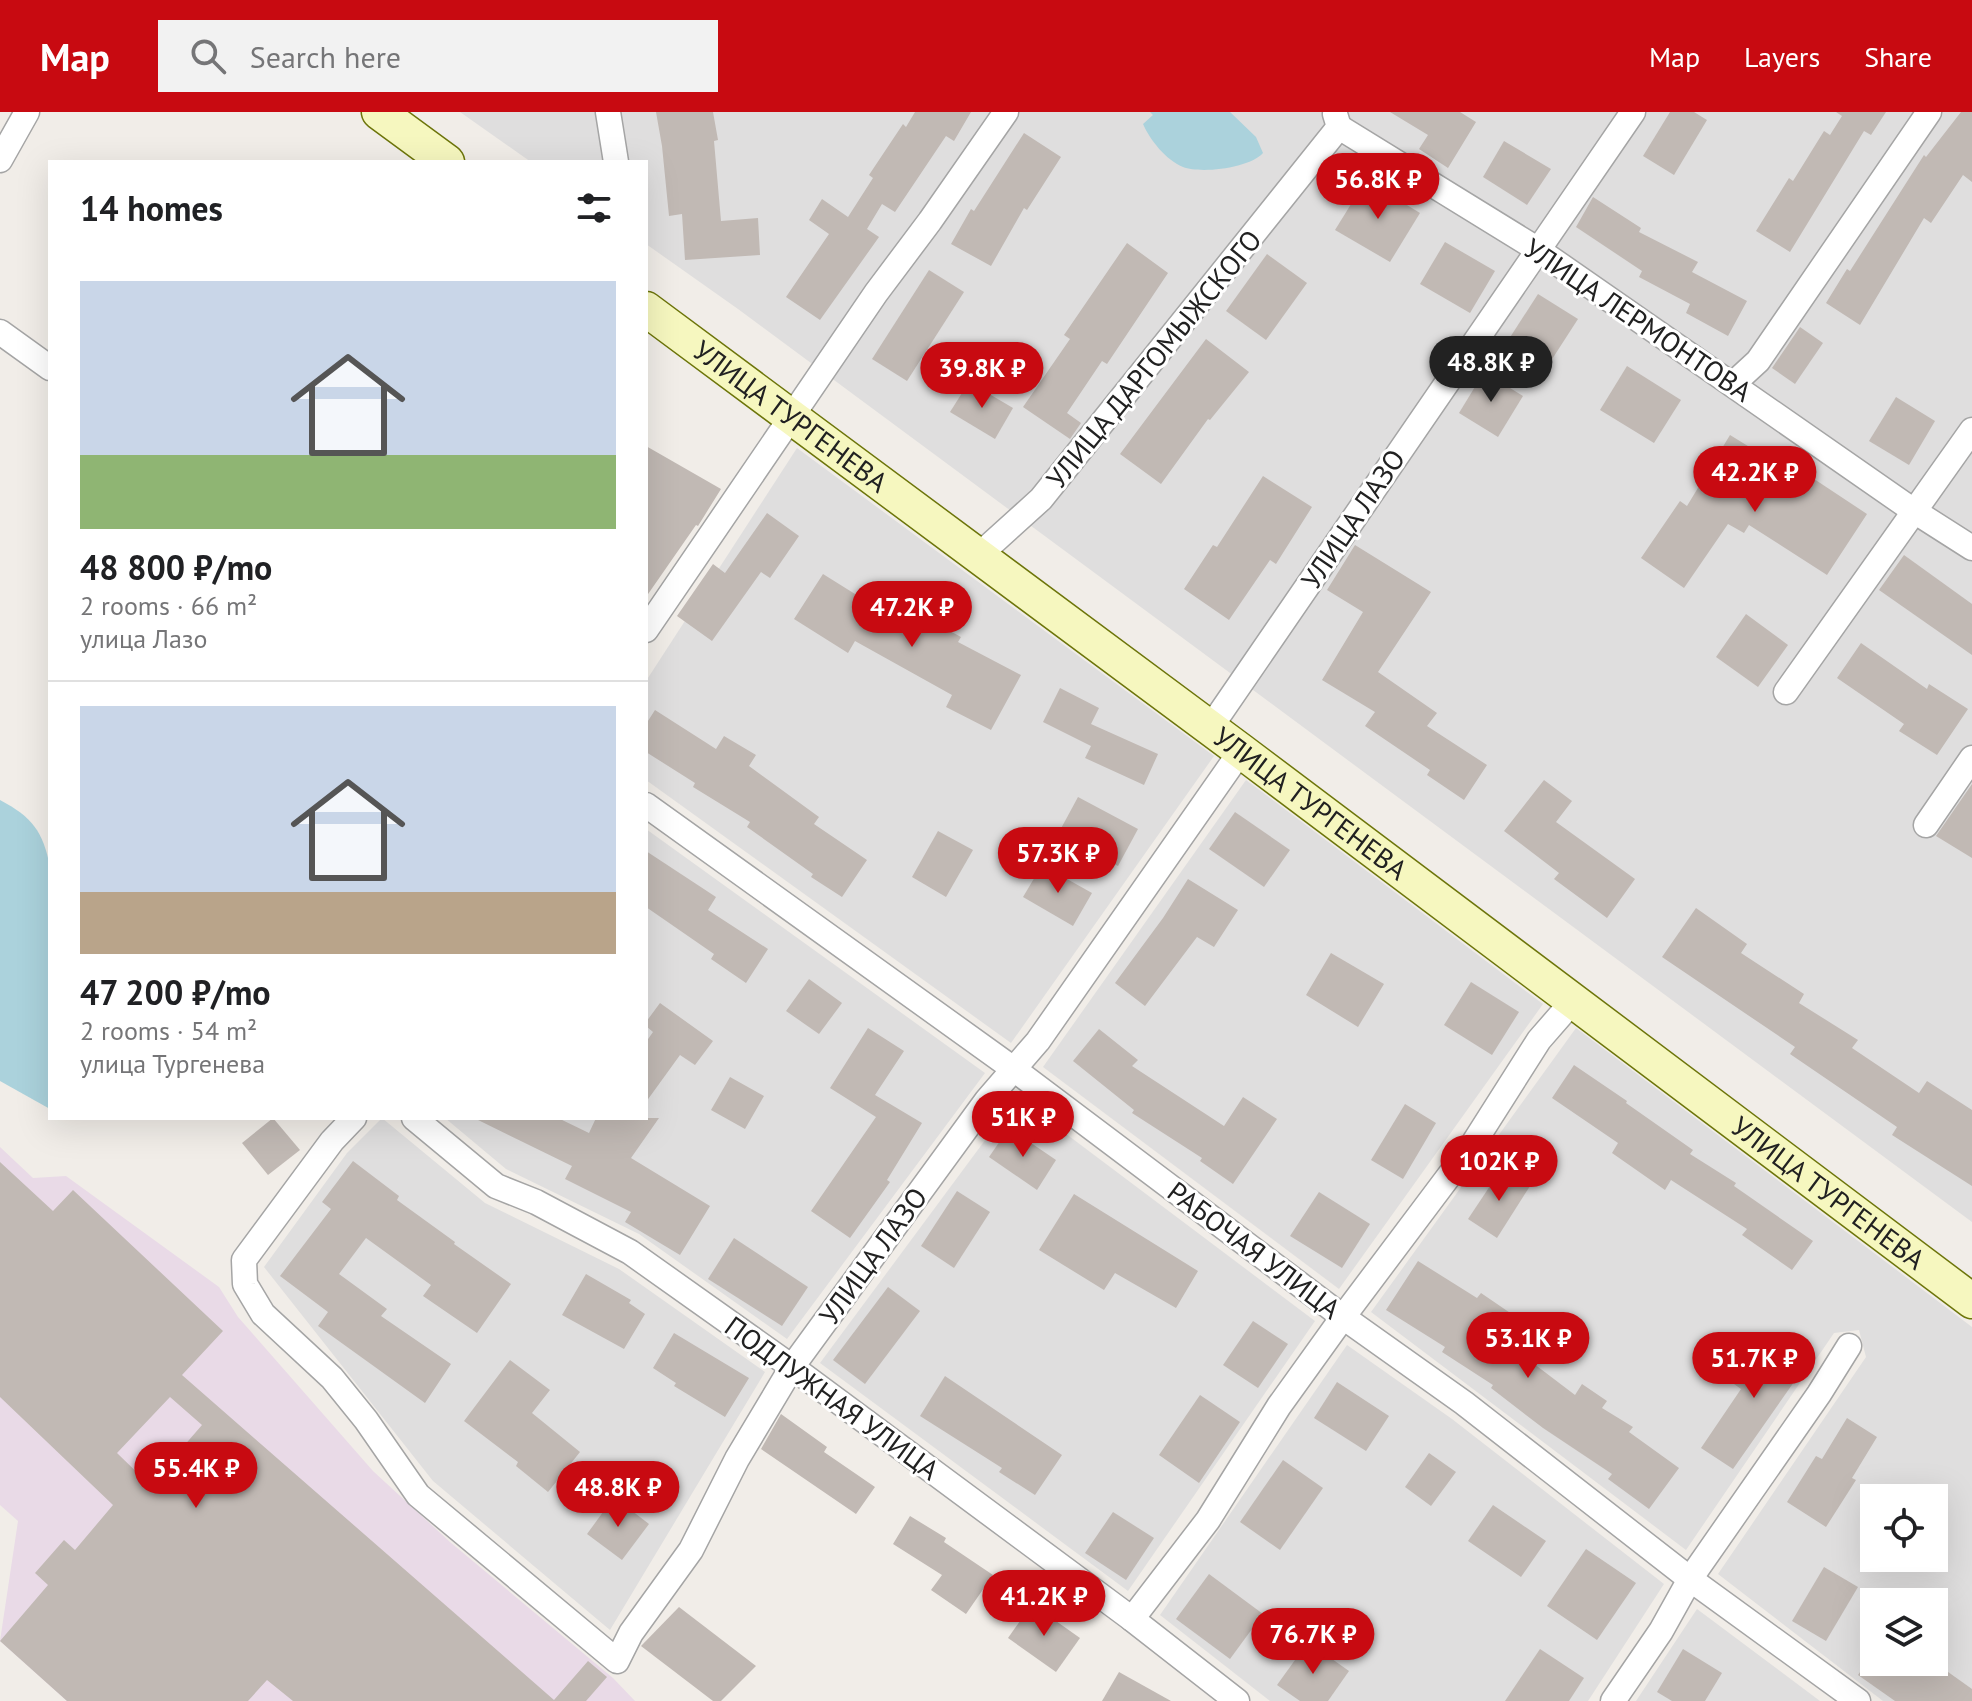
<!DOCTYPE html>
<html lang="en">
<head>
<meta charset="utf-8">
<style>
	:root { --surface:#fff; --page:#f2f2f2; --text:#202124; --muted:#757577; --line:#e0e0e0; --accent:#c80a11 }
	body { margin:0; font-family:"PT Sans",sans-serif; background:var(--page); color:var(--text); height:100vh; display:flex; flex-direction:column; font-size:30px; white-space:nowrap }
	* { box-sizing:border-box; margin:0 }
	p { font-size:26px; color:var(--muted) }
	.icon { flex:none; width:44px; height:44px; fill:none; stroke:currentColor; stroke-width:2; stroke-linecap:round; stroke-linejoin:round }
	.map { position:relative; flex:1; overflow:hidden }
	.sheet { position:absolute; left:48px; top:48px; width:600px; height:960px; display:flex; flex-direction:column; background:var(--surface); border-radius:0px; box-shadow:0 8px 32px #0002 }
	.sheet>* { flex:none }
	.fabs { position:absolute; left:1860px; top:1372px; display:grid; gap:16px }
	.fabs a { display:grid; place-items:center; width:88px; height:88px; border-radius:0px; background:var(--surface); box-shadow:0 8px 32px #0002; font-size:40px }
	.price { position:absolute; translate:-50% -68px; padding:0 18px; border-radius:28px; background:var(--accent); color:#fff; font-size:26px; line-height:52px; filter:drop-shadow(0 2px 4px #0008) }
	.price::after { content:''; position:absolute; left:50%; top:48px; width:24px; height:18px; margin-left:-12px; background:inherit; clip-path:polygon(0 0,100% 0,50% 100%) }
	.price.active { background:#222; color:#fff }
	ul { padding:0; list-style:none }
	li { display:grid; align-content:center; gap:16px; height:424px; padding:0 32px }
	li+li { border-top:2px solid var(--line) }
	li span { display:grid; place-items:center; height:248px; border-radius:0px; color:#555 }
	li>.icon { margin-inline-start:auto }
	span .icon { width:144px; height:144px; fill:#fffc; stroke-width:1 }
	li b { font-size:34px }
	h2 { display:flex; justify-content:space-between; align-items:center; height:96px; padding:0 32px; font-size:34px }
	header { display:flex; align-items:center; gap:48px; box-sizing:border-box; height:112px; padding:0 40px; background:var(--accent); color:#fff }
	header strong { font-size:38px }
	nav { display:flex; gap:44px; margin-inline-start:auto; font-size:28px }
	.search { width:560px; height:72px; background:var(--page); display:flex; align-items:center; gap:20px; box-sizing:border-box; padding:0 28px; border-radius:0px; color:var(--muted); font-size:30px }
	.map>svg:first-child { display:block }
</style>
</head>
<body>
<header>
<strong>Map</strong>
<div class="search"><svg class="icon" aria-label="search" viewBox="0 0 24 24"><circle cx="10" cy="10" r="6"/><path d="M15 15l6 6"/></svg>Search here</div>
<nav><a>Map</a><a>Layers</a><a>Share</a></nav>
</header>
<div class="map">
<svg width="1972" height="1589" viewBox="0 0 1972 1589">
	<rect width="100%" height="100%" fill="#f1ede8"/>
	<!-- residential -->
	<g fill="#dfdede" fill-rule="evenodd">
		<path d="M460,0H1972V1110L738,197L646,132V50H531Z"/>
		<path d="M797,336L1214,644L1011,931L646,668V569Z"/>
		<path d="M1246,668L1543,892L1339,1177L1043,955Z"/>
		<path d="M646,717L985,961L787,1227L639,1122L506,1057L445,1006H646Z"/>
		<path d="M1576,916L1972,1215V1589H1883L1718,1462L1866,1245L1859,1218L1834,1221L1686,1438L1371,1200ZM1874,1386H1934V1446H1874ZM1874,1490H1934V1550H1874Z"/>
		<path d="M1017,985L1315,1209L1128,1479L820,1251Z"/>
		<path d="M382,1006L485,1091L619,1157L765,1260L610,1518L433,1369L264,1155L347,1041Z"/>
		<path d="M1347,1233L1452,1307L1664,1472L1588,1589H1270L1160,1503Z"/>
		<path d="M1697,1497L1820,1589H1636Z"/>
	</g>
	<!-- industrial -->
	<path fill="#e9dae7" d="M0,1035L33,1066L66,1064L219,1175L238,1205L373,1359L450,1430L613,1566L635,1589H67L0,1529L18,1409L0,1393Z"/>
	<!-- water -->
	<g fill="#abd2dc">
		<path d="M1150,0H1230L1256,25L1263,41C1250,56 1201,62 1183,55C1166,48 1150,28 1143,12L1153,3Z"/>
		<path d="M0,688C32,705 43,719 50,755V997L0,969Z"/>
	</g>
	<!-- building -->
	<g fill="#c1b9b4" fill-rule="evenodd">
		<path d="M656,0H713L718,28L714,29L721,109L758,106L760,143L685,148L682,102L669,104L662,34Z"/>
		<path d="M915,0H971L954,29L946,24L895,100L882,92L867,117L879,125L820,208L786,185L829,122L809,108L822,87L848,105L873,66L869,63L903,12L906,15Z"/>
		<path d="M1390,0H1460L1476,10L1448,56L1419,37L1428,23Z"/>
		<path d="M1670,0H1694L1707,8L1674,63L1643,44Z"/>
		<path d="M1836,0H1886L1871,23L1864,19L1790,140L1756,119L1789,66L1793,69L1824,19L1830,23L1842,4Z"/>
		<path d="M1961,0H1972V70L1963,63L1931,111L1924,106L1860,213L1826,191L1847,157L1850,159L1924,43L1926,45Z"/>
		<path d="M1024,21L1061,45L1027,98L1024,96L991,154L951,132L971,97L974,99Z"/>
		<path d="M1504,29L1551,57L1527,93L1483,65Z"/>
		<path d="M1366,68L1420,101L1390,150L1335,118Z"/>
		<path d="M1593,85L1641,116L1639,120L1698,150L1692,160L1747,189L1728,224L1686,201L1690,192L1639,165L1642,159L1576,115Z"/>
		<path d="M1445,130L1495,159L1470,201L1420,172Z"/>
		<path d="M1127,131L1168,161L1107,252L1102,249L1067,301L1081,311L1070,327L1023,295L1070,227L1064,223Z"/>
		<path d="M1267,142L1307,171L1266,228L1226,199Z"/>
		<path d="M929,158L964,180L907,269L872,247Z"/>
		<path d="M1538,182L1578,207L1547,255L1507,230Z"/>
		<path d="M1800,215L1823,231L1795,272L1772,256Z"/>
		<path d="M1206,227L1249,260L1210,308L1208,307L1161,372L1120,342Z"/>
		<path d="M1627,254L1681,288L1654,331L1600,298Z"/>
		<path d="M1484,260L1523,284L1498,325L1459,301Z"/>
		<path d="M969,270L1013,296L995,327L950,300Z"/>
		<path d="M1896,285L1935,309L1909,353L1869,329Z"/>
		<path d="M1730,323L1795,363L1799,357L1867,402L1827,463L1749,413L1744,421L1728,412L1684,476L1641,446L1680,389L1687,394Z"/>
		<path d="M646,334L721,377L698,414L696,413L646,485Z"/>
		<path d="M1263,364L1312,395L1276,452L1270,448L1229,508L1184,477L1213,433L1217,435Z"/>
		<path d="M767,401L799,424L770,466L761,460L712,529L677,504L713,452L725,461Z"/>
		<path d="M1355,433L1431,480L1378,560L1437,601L1427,614L1487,653L1464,688L1427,663L1430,658L1365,614L1375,600L1322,568L1363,500L1327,478Z"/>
		<path d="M1904,443L1972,492V543L1879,478Z"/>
		<path d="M823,462L887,502L895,489L961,525L958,530L1021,563L991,618L946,595L952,583L855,529L848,541L794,507Z"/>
		<path d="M1746,502L1788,533L1758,575L1716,545Z"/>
		<path d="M1861,531L1927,577L1929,572L1968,597L1937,643L1899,619L1904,612L1837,566Z"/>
		<path d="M1060,576L1099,596L1091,612L1158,642L1144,673L1085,646L1091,634L1043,610Z"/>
		<path d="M655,598L716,637L724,624L756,643L749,654L819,705L814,712L867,748L842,785L811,765L813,762L747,715L750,710L693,675L695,671L646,640V612Z"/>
		<path d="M1544,668L1572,689L1556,710L1635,767L1607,806L1554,767L1559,761L1504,719Z"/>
		<path d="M1972,672V746L1936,724Z"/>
		<path d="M1078,685L1138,717L1118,754L1058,722Z"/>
		<path d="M1235,700L1290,738L1264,775L1209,737Z"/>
		<path d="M938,719L973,738L946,785L912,765Z"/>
		<path d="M646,739L716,785L708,798L768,837L746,871L711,847L714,842L646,795Z"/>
		<path d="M1042,753L1092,781L1073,814L1023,785Z"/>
		<path d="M1188,767L1238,798L1214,835L1197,825L1145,894L1115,871L1163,806Z"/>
		<path d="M1696,796L1747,832L1741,841L1804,882L1799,891L1858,928L1852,936L1919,981L1927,969L1972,998V1074L1892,1023L1897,1015L1790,942L1795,935L1662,845Z"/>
		<path d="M1331,841L1384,872L1358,915L1306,883Z"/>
		<path d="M809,867L842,891L819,922L786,899Z"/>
		<path d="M1471,870L1519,900L1492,943L1444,913Z"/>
		<path d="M660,891L713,929L695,953L680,943L646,990V930L653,920L646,914V910Z"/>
		<path d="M868,916L904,939L875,983L922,1011L887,1068L890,1070L850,1126L811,1099L876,1005L830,976Z"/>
		<path d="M1099,917L1138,948L1132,954L1224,1014L1243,985L1277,1007L1233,1072L1200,1049L1202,1046L1132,1001L1134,998L1073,949Z"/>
		<path d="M1574,953L1627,989L1626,991L1693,1038L1690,1042L1736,1071L1734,1074L1813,1129L1792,1158L1742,1123L1747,1117L1671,1068L1665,1078L1612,1041L1618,1031L1552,986Z"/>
		<path d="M730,965L764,984L745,1017L711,998Z"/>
		<path d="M1405,992L1436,1011L1403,1067L1371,1048Z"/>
		<path d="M273,1006L300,1038L268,1063L242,1031Z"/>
		<path d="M474,1006H558L589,1021L596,1006H659L631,1046L710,1094L680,1143L625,1110L631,1100L565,1067L572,1054Z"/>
		<path d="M1009,1016L1056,1048L1037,1078L989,1045Z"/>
		<path d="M353,1049L399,1084L397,1088L455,1130L454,1132L511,1172L477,1221L423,1184L431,1173L366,1126L339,1162L387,1197L381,1204L451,1252L425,1291L318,1214L328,1200L280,1164L331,1097L322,1090Z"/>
		<path d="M0,1050L53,1099L73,1078L223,1219L182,1263L554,1588L588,1549L607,1565L586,1589H293L267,1568L248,1589H67L0,1529L48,1473L35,1461L64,1428L75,1438L113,1393L0,1285ZM170,1285L202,1313L150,1373L117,1341Z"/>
		<path d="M1502,1056L1530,1074L1497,1126L1468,1107Z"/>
		<path d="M957,1079L990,1100L954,1156L921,1134Z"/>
		<path d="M1319,1080L1370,1112L1342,1156L1290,1124Z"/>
		<path d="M1074,1082L1198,1159L1176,1196L1115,1161L1104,1178L1039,1138Z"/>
		<path d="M734,1126L808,1175L782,1214L708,1167Z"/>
		<path d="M1418,1149L1477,1186L1481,1181L1528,1213L1513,1236L1575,1283L1582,1272L1607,1289L1602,1296L1633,1315L1629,1320L1679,1356L1649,1397L1608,1367L1612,1362L1543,1316L1491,1276L1493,1273L1442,1240L1445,1235L1386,1198Z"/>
		<path d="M586,1162L631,1188L629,1191L645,1202L624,1237L562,1203Z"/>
		<path d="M888,1175L920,1199L865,1272L833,1248Z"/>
		<path d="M1253,1209L1288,1232L1258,1276L1223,1253Z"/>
		<path d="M674,1221L749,1266L725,1305L674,1274L676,1271L653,1256Z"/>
		<path d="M1768,1223L1808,1250L1733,1357L1701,1336L1741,1277L1734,1272Z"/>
		<path d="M510,1248L550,1278L532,1301L580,1340L548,1380L516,1354L518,1350L464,1309Z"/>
		<path d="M945,1264L1062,1343L1035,1383L999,1360L1002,1356L920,1304Z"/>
		<path d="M1337,1270L1389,1304L1366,1339L1314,1306Z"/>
		<path d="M1200,1283L1240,1310L1199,1371L1159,1343Z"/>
		<path d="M781,1302L827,1335L824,1340L875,1375L856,1402L761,1337Z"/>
		<path d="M1847,1306L1877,1325L1852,1366L1856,1368L1826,1415L1787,1390L1816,1344L1822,1347Z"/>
		<path d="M1429,1341L1456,1360L1431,1394L1405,1375Z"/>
		<path d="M1283,1348L1323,1376L1280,1438L1240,1410Z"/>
		<path d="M614,1385L649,1412L622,1448L587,1422Z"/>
		<path d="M1493,1393L1546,1429L1521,1465L1468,1429Z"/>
		<path d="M1113,1400L1154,1426L1126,1468L1085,1441Z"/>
		<path d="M910,1404L946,1426L944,1430L993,1463L966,1502L931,1478L942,1463L893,1432Z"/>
		<path d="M1586,1437L1636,1471L1597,1528L1547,1494Z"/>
		<path d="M1824,1455L1858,1475L1826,1529L1792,1509Z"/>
		<path d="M1209,1462L1263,1502L1230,1547L1176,1507Z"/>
		<path d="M1032,1492L1080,1526L1056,1560L1008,1526Z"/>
		<path d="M679,1495L756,1554L721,1589H713L641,1534Z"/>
		<path d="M1308,1530L1349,1559L1328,1589H1300L1277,1573Z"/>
		<path d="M1540,1537L1584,1566L1569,1589H1505Z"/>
		<path d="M1683,1537L1722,1561L1705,1589H1672L1657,1580Z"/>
		<path d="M1867,1550H1934L1972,1577V1589H1895L1858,1563Z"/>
		<path d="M1119,1560L1171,1589H1102Z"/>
	</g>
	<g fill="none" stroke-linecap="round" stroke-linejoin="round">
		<!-- street casing -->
		<g stroke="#a5a5a5" stroke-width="27">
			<g id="street">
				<path d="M608,0L616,50"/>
				<path d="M1339,15L1537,137L1914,399L1972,436"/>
				<path d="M0,48L27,0"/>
				<path d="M0,220L50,256"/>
				<path d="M1733,272L1758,249L1929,0"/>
				<path d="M978,444L1041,387L1339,15L1335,2"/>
				<path d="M646,518L876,181L930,109L1006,0"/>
				<path d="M1786,580L1972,318"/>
				<path d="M1210,616L1633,0"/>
				<path d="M646,693L1015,958L1343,1205L1464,1291L1690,1467L1858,1589"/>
				<path d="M1926,713L1972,646"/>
				<path d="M354,1006L332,1029L244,1148L245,1172L263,1202L332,1266L366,1308L418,1383L617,1549L631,1521L691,1438L737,1347L792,1255L987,988L1038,929L1241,639"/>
				<path d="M414,1006L496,1074L536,1090L630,1140L792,1255L1132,1507L1237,1589"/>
				<path d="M1132,1507L1208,1408L1279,1294L1343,1205L1473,1032L1539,928L1573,889"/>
				<path d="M1613,1589L1661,1519L1690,1467L1819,1282L1849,1234"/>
			</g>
		</g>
		<!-- secondary casing -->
		<g stroke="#6d750a" stroke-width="37">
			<g id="secondary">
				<path d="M379,0L447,50"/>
				<path id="s1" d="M646,197L1241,639L1972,1189"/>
			</g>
		</g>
		<!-- street -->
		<use href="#street" stroke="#fff" stroke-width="24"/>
		<!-- secondary -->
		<use href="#secondary" stroke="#f6f7bf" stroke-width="34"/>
	</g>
	<g text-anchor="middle" stroke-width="6" stroke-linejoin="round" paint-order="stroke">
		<!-- street labels -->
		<g font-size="28" fill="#212121" stroke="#fff">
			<text transform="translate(1638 208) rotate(34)" y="10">УЛИЦА ЛЕРМОНТОВА</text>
			<text transform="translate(1154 247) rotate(-51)" y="10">УЛИЦА ДАРГОМЫЖСКОГО</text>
			<text dy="10" stroke="none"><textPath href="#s1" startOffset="180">УЛИЦА ТУРГЕНЕВА</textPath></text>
			<text transform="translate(1353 407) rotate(-56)" y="10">УЛИЦА ЛАЗО</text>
			<text dy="10" stroke="none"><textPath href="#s1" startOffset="828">УЛИЦА ТУРГЕНЕВА</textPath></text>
			<text dy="10" stroke="none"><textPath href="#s1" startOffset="1476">УЛИЦА ТУРГЕНЕВА</textPath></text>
			<text transform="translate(1254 1138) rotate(37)" y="10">РАБОЧАЯ УЛИЦА</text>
			<text transform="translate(873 1144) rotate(-54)" y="10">УЛИЦА ЛАЗО</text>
			<text transform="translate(832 1286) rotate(36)" y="10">ПОДЛУЖНАЯ УЛИЦА</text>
		</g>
	</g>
</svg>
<div class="fabs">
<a><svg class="icon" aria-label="locate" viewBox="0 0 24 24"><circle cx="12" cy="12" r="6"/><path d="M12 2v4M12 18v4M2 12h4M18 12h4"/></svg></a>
<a><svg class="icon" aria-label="layers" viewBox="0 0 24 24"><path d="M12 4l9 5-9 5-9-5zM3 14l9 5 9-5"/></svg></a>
</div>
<b class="price" style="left:1378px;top:109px">56.8K ₽</b>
<b class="price active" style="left:1491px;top:292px">48.8K ₽</b>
<b class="price" style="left:982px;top:298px">39.8K ₽</b>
<b class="price" style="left:1755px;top:402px">42.2K ₽</b>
<b class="price" style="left:912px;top:537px">47.2K ₽</b>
<b class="price" style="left:1058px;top:783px">57.3K ₽</b>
<b class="price" style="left:1023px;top:1047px">51K ₽</b>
<b class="price" style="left:1499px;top:1091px">102K ₽</b>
<b class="price" style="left:1528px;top:1268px">53.1K ₽</b>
<b class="price" style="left:1754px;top:1288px">51.7K ₽</b>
<b class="price" style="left:196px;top:1398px">55.4K ₽</b>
<b class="price" style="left:618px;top:1417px">48.8K ₽</b>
<b class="price" style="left:1044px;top:1526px">41.2K ₽</b>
<b class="price" style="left:1313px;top:1564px">76.7K ₽</b>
<section class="sheet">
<h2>14 homes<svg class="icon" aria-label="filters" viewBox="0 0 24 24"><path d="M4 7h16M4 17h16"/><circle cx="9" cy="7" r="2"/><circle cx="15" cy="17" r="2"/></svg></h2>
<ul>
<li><span style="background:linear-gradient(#c9d6e8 70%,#8fb573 0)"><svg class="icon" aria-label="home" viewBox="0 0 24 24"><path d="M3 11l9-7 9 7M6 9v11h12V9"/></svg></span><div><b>48 800 ₽/mo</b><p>2 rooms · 66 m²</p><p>улица Лазо</p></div></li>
<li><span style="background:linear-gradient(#c9d6e8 75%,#b9a48a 0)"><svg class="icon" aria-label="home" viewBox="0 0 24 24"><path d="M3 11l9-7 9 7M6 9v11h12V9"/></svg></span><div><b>47 200 ₽/mo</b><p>2 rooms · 54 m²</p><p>улица Тургенева</p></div></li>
</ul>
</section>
</div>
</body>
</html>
